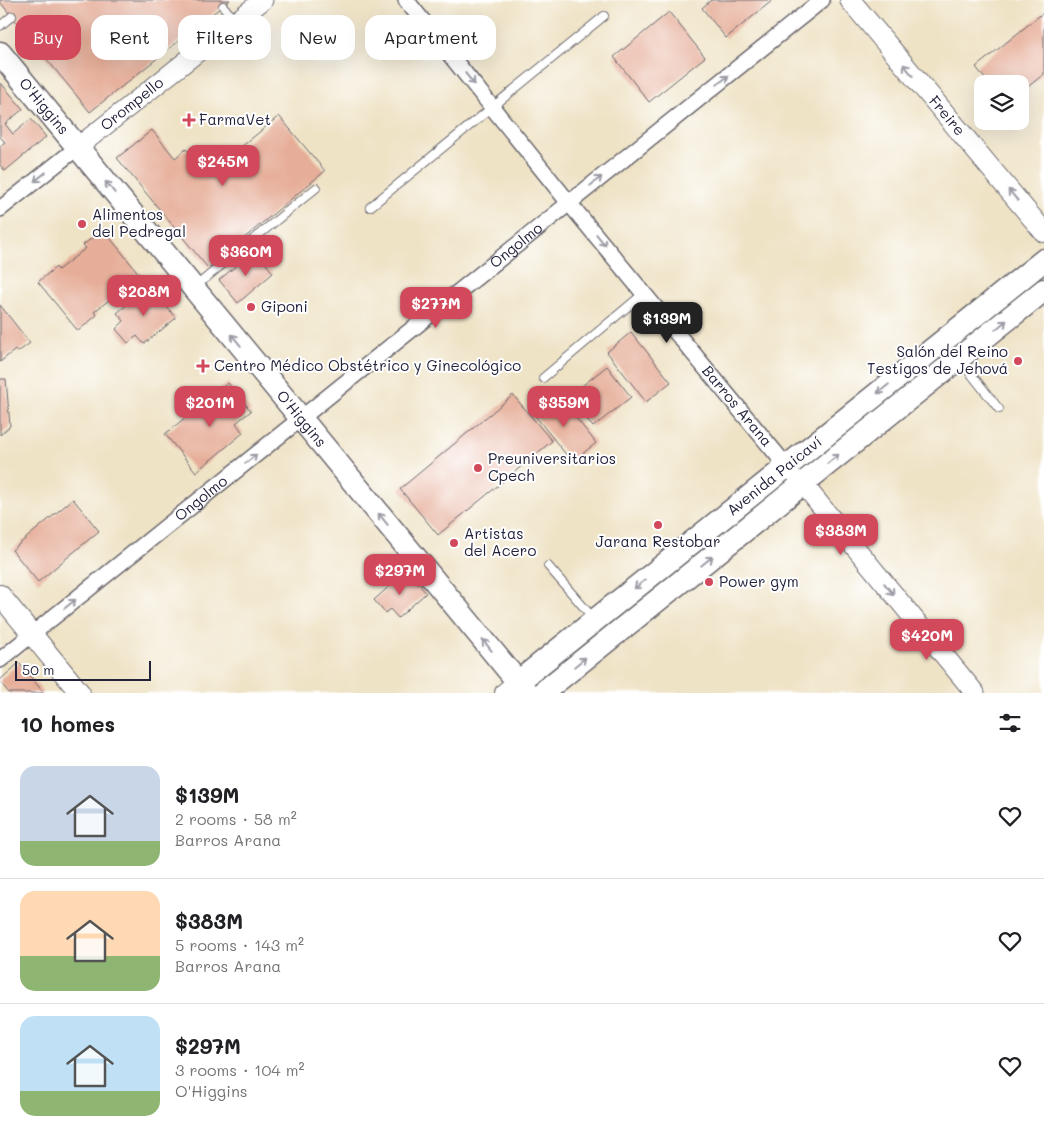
<!DOCTYPE html>
<html lang="en">
<head>
<meta charset="utf-8">
<style>
	:root { --surface:#fff; --page:#f2f2f2; --text:#202124; --muted:#757577; --line:#e0e0e0; --accent:#d1495b }
	body { margin:0; font-family:Mali,sans-serif; background:var(--page); color:var(--text); height:100vh; display:flex; flex-direction:column; font-size:19px; white-space:nowrap }
	* { box-sizing:border-box; margin:0 }
	p { font-size:16px; color:var(--muted) }
	.icon { flex:none; width:28px; height:28px; fill:none; stroke:currentColor; stroke-width:2; stroke-linecap:round; stroke-linejoin:round }
	.map { position:relative; height:693px; overflow:hidden }
	.drawer { display:flex; flex-direction:column; background:var(--surface); flex:1 }
	.drawer>* { flex:none }
	.hud { position:absolute; left:15px; top:15px; width:500px; height:45px; display:flex; gap:10px }
	.buttons { position:absolute; left:974px; top:75px; display:grid; gap:10px }
	.buttons a { display:grid; place-items:center; width:55px; height:55px; border-radius:10px; background:var(--surface); box-shadow:0 5px 20px #0002; font-size:25px }
	.scale { position:absolute; left:15px; bottom:12px; width:136px; box-sizing:border-box; padding-left:5px; border:2px solid #22223b; border-top:0; font-size:14px; line-height:18px; white-space:nowrap; color:#22223b; -webkit-text-stroke:4px #fff; paint-order:stroke }
	.price { position:absolute; translate:-50% -42px; padding:0 11px; border-radius:10px; background:var(--accent); color:#fff; font-size:16px; line-height:32px; filter:drop-shadow(0 1px 2px #0008) }
	.price::after { content:''; position:absolute; left:50%; top:30px; width:15px; height:11px; margin-left:-8px; background:inherit; clip-path:polygon(0 0,100% 0,50% 100%) }
	.price.on { background:#222; color:#fff }
	ul { padding:0; list-style:none }
	li { display:flex; align-items:center; gap:15px; height:125px; padding:0 20px }
	li+li { border-top:1px solid var(--line) }
	li span { display:grid; place-items:center; flex:none; width:140px; height:100px; border-radius:15px; color:#555 }
	li>.icon { margin-inline-start:auto }
	span .icon { width:60px; height:60px; fill:#fffc; stroke-width:1 }
	li b { font-size:21px }
	h2 { display:flex; justify-content:space-between; align-items:center; height:60px; padding:0 20px; font-size:21px }
	.tag { padding:0 18px; border-radius:15px; background:var(--surface); box-shadow:0 5px 20px #0002; font-size:18px; line-height:45px }
	.tag.on { background:var(--accent); color:#fff }
	.map>svg:first-child { display:block }
</style>
</head>
<body>
<div class="map">
<svg width="1044" height="693" viewBox="0 0 1044 693">
	<rect width="100%" height="100%" fill="#fff"/>
	<filter id="ink" filterUnits="userSpaceOnUse"><feTurbulence type="fractalNoise" baseFrequency=".02" numOctaves="2"/><feDisplacementMap in="SourceGraphic" scale="10" xChannelSelector="R" yChannelSelector="G"/><feConvolveMatrix kernelMatrix="1 2 1 2 8 2 1 2 1" color-interpolation-filters="sRGB"/></filter>
	<filter id="wash" filterUnits="userSpaceOnUse"><feTurbulence type="fractalNoise" baseFrequency=".0096" numOctaves="4" result="noise"/><feDisplacementMap in="SourceGraphic" scale="20" xChannelSelector="R" yChannelSelector="G"/><feGaussianBlur stdDeviation="1.12" result="paint"/><feColorMatrix in="noise" values="0 0 0 0 0 0 0 0 0 0 0 0 0 0 0 0 0 1.4 0 .05"/><feComposite in="paint" operator="in"/></filter>
	<g filter="url(#wash)">
		<rect width="100%" height="100%" fill="#efe3c6"/>
		<g id="blocks">
			<!-- building -->
			<g fill="#e6ae99">
				<path d="M0,0H230L90,112L0,2Z"/>
				<path d="M711,0H773L726,38L702,8Z"/>
				<path d="M669,12L705,57L649,102L614,57Z"/>
				<path d="M1044,12V74L1020,93V84H989L976,67Z"/>
				<path d="M1,83L23,109L5,124L13,134L31,119L46,137L5,171L0,165V146L5,142L0,137V84Z"/>
				<path d="M279,116L325,171L208,268L117,158L152,130L175,158L186,149L207,175Z"/>
				<path d="M103,229L140,275L94,312L97,315L78,331L38,282L56,267L58,270L86,248L83,245Z"/>
				<path d="M255,250L273,273L238,303L219,280Z"/>
				<path d="M149,286L176,318L144,344L137,336L128,343L116,329L124,321L117,313Z"/>
				<path d="M0,305L30,343L18,352L15,350L0,362Z"/>
				<path d="M631,332L671,382L646,402L607,352Z"/>
				<path d="M607,366L631,397L593,427L568,397Z"/>
				<path d="M0,379H6L10,426L0,435Z"/>
				<path d="M228,383L251,411L236,423L243,433L196,472L165,434Z"/>
				<path d="M556,393L596,443L572,462L532,412Z"/>
				<path d="M513,395L552,441L438,535L400,489Z"/>
				<path d="M73,499L99,531L38,582L12,550Z"/>
				<path d="M402,575H407L413,582L415,580L426,593L398,618L390,609L385,613L374,600Z"/>
				<path d="M19,663L44,693H9L0,682V680Z"/>
			</g>
		</g>
	</g>
	<g filter="url(#ink)">
		<use href="#blocks" fill-opacity="0" stroke="#6a666c" stroke-width="1"/>
		<g fill="none" stroke-linecap="round" stroke-linejoin="round">
			<!-- service casing -->
			<g stroke="#6a666c" stroke-width="10">
				<g id="service">
					<path d="M223,6L236,22"/>
					<path d="M0,26L12,16"/>
					<path d="M370,207L604,16"/>
					<path d="M196,286L316,188"/>
					<path d="M960,360L999,409"/>
					<path d="M543,378L644,293"/>
					<path d="M548,566L594,619"/>
				</g>
			</g>
			<!-- minor casing -->
			<g stroke="#6a666c" stroke-width="18">
				<g id="minor">
					<path id="s1" d="M406,0L569,203L793,474"/>
					<path d="M0,209L78,147"/>
					<path id="s2" d="M0,660L822,0"/>
				</g>
			</g>
			<!-- tertiary casing -->
			<g stroke="#6a666c" stroke-width="21">
				<g id="tertiary">
					<path id="s3" d="M78,147L263,0"/>
					<path d="M803,484L975,693"/>
				</g>
			</g>
			<!-- secondary casing -->
			<g stroke="#6a666c" stroke-width="22">
				<g id="secondary">
					<path id="s4" d="M850,0L1044,232"/>
					<path d="M0,595L80,693"/>
					<path d="M505,693L518,682"/>
				</g>
			</g>
			<!-- primary casing -->
			<g stroke="#6a666c" stroke-width="25">
				<g id="primary">
					<path id="s5" d="M0,53L527,693"/>
					<path id="s6" d="M518,682L1044,260"/>
					<path d="M542,693L1044,290"/>
				</g>
			</g>
			<!-- service -->
			<use href="#service" stroke="#fff" stroke-width="8"/>
			<!-- minor -->
			<use href="#minor" stroke="#fff" stroke-width="15"/>
			<!-- tertiary -->
			<use href="#tertiary" stroke="#fff" stroke-width="19"/>
			<!-- secondary -->
			<use href="#secondary" stroke="#fff" stroke-width="20"/>
			<!-- primary -->
			<use href="#primary" stroke="#fff" stroke-width="22"/>
		</g>
		<!-- one-way arrows -->
		<defs><path id="oneway-shaft" d="M-6 0H5M1.5-3L5.5 0L1.5 3" fill="none" stroke-width="1.6" stroke-linecap="round" stroke-linejoin="round" transform="scale(1.25)"/></defs>
		<g stroke="#9c9ca7">
			<use href="#oneway-shaft" transform="translate(908 70) rotate(-130)"/>
			<use href="#oneway-shaft" transform="translate(470 79) rotate(51)"/>
			<use href="#oneway-shaft" transform="translate(723 80) rotate(-39)"/>
			<use href="#oneway-shaft" transform="translate(40 177) rotate(142)"/>
			<use href="#oneway-shaft" transform="translate(596 181) rotate(-39)"/>
			<use href="#oneway-shaft" transform="translate(110 187) rotate(-129)"/>
			<use href="#oneway-shaft" transform="translate(1013 195) rotate(-130)"/>
			<use href="#oneway-shaft" transform="translate(601 240) rotate(51)"/>
			<use href="#oneway-shaft" transform="translate(1001 325) rotate(-39)"/>
			<use href="#oneway-shaft" transform="translate(236 340) rotate(-129)"/>
			<use href="#oneway-shaft" transform="translate(883 389) rotate(141)"/>
			<use href="#oneway-shaft" transform="translate(251 459) rotate(-39)"/>
			<use href="#oneway-shaft" transform="translate(833 459) rotate(-39)"/>
			<use href="#oneway-shaft" transform="translate(383 519) rotate(-129)"/>
			<use href="#oneway-shaft" transform="translate(707 561) rotate(-39)"/>
			<use href="#oneway-shaft" transform="translate(640 584) rotate(141)"/>
			<use href="#oneway-shaft" transform="translate(889 589) rotate(50)"/>
			<use href="#oneway-shaft" transform="translate(70 604) rotate(-39)"/>
			<use href="#oneway-shaft" transform="translate(487 645) rotate(-129)"/>
			<use href="#oneway-shaft" transform="translate(580 662) rotate(-39)"/>
		</g>
	</g>
	<!-- markers -->
	<g fill="#d1495b" stroke="#fff" stroke-width="2">
		<path d="M186.5 112.5h5v5h5v5h-5v5h-5v-5h-5v-5h5z"/>
		<circle cx="82" cy="224" r="5"/>
		<circle cx="251" cy="307" r="5"/>
		<circle cx="1018" cy="361" r="5"/>
		<path d="M200.5 358.5h5v5h5v5h-5v5h-5v-5h-5v-5h5z"/>
		<circle cx="478" cy="468" r="5"/>
		<circle cx="658" cy="525" r="5"/>
		<circle cx="454" cy="543" r="5"/>
		<circle cx="709" cy="582" r="5"/>
	</g>
	<g text-anchor="middle" stroke-width="4" stroke-linejoin="round" paint-order="stroke">
		<!-- street labels -->
		<g font-size="15" fill="#22223b" stroke="#fff">
			<text dy="5" stroke="none"><textPath href="#s3" startOffset="69">Orompello</textPath></text>
			<text dy="5" stroke="none"><textPath href="#s5" startOffset="69">O'Higgins</textPath></text>
			<text dy="5" stroke="none"><textPath href="#s4" startOffset="151">Freire</textPath></text>
			<text dy="5" stroke="none"><textPath href="#s2" startOffset="662">Ongolmo</textPath></text>
			<text dy="5" stroke="none"><textPath href="#s1" startOffset="524">Barros Arana</textPath></text>
			<text dy="5" stroke="none"><textPath href="#s5" startOffset="474">O'Higgins</textPath></text>
			<text dy="5" stroke="none"><textPath href="#s6" startOffset="329">Avenida Paicaví</textPath></text>
			<text dy="5" stroke="none"><textPath href="#s2" startOffset="258">Ongolmo</textPath></text>
		</g>
		<!-- poi labels -->
		<g font-size="15" fill="#22223b" stroke="#fff" text-anchor="start">
			<text x="199" y="125">FarmaVet</text>
			<text x="92" y="220">Alimentos<tspan x="92" dy="17">del Pedregal</tspan></text>
			<text x="261" y="312">Giponi</text>
			<text x="1008" y="357" text-anchor="end">Salón del Reino<tspan x="1008" dy="17">Testigos de Jehová</tspan></text>
			<text x="214" y="371">Centro Médico Obstétrico y Ginecológico</text>
			<text x="488" y="464">Preuniversitarios<tspan x="488" dy="17">Cpech</tspan></text>
			<text x="464" y="539">Artistas<tspan x="464" dy="17">del Acero</tspan></text>
			<text x="658" y="547" text-anchor="middle">Jarana Restobar</text>
			<text x="719" y="587">Power gym</text>
		</g>
	</g>
</svg>
<div class="buttons">
<a><svg class="icon" aria-label="layers" viewBox="0 0 24 24"><path d="M12 4l9 5-9 5-9-5zM3 14l9 5 9-5"/></svg></a>
</div>
<div class="scale">50 m</div>
<b class="price" style="left:223px;top:187px">$245M</b>
<b class="price" style="left:246px;top:277px">$360M</b>
<b class="price" style="left:144px;top:317px">$208M</b>
<b class="price" style="left:436px;top:329px">$277M</b>
<b class="price on" style="left:667px;top:344px">$139M</b>
<b class="price" style="left:210px;top:428px">$201M</b>
<b class="price" style="left:564px;top:428px">$359M</b>
<b class="price" style="left:841px;top:556px">$383M</b>
<b class="price" style="left:400px;top:596px">$297M</b>
<b class="price" style="left:927px;top:661px">$420M</b>
<div class="hud">
<a class="tag on">Buy</a>
<a class="tag">Rent</a>
<a class="tag">Filters</a>
<a class="tag">New</a>
<a class="tag">Apartment</a>
</div>
</div>
<section class="drawer">
<h2>10 homes<svg class="icon" aria-label="filters" viewBox="0 0 24 24"><path d="M4 7h16M4 17h16"/><circle cx="9" cy="7" r="2"/><circle cx="15" cy="17" r="2"/></svg></h2>
<ul>
<li><span style="background:linear-gradient(#c9d6e8 75%,#8fb573 0)"><svg class="icon" aria-label="home" viewBox="0 0 24 24"><path d="M3 11l9-7 9 7M6 9v11h12V9"/></svg></span><div><b>$139M</b><p>2 rooms · 58 m²</p><p>Barros Arana</p></div><svg class="icon" aria-label="heart" viewBox="0 0 24 24"><path d="M12 20l-8-8c-3-5 5-10 8-4 3-6 11-1 8 4z"/></svg></li>
<li><span style="background:linear-gradient(#ffd9b3 65%,#8fb573 0)"><svg class="icon" aria-label="home" viewBox="0 0 24 24"><path d="M3 11l9-7 9 7M6 9v11h12V9"/></svg></span><div><b>$383M</b><p>5 rooms · 143 m²</p><p>Barros Arana</p></div><svg class="icon" aria-label="heart" viewBox="0 0 24 24"><path d="M12 20l-8-8c-3-5 5-10 8-4 3-6 11-1 8 4z"/></svg></li>
<li><span style="background:linear-gradient(#bfe0f5 75%,#8fb573 0)"><svg class="icon" aria-label="home" viewBox="0 0 24 24"><path d="M3 11l9-7 9 7M6 9v11h12V9"/></svg></span><div><b>$297M</b><p>3 rooms · 104 m²</p><p>O'Higgins</p></div><svg class="icon" aria-label="heart" viewBox="0 0 24 24"><path d="M12 20l-8-8c-3-5 5-10 8-4 3-6 11-1 8 4z"/></svg></li>
</ul>
</section>
</body>
</html>
